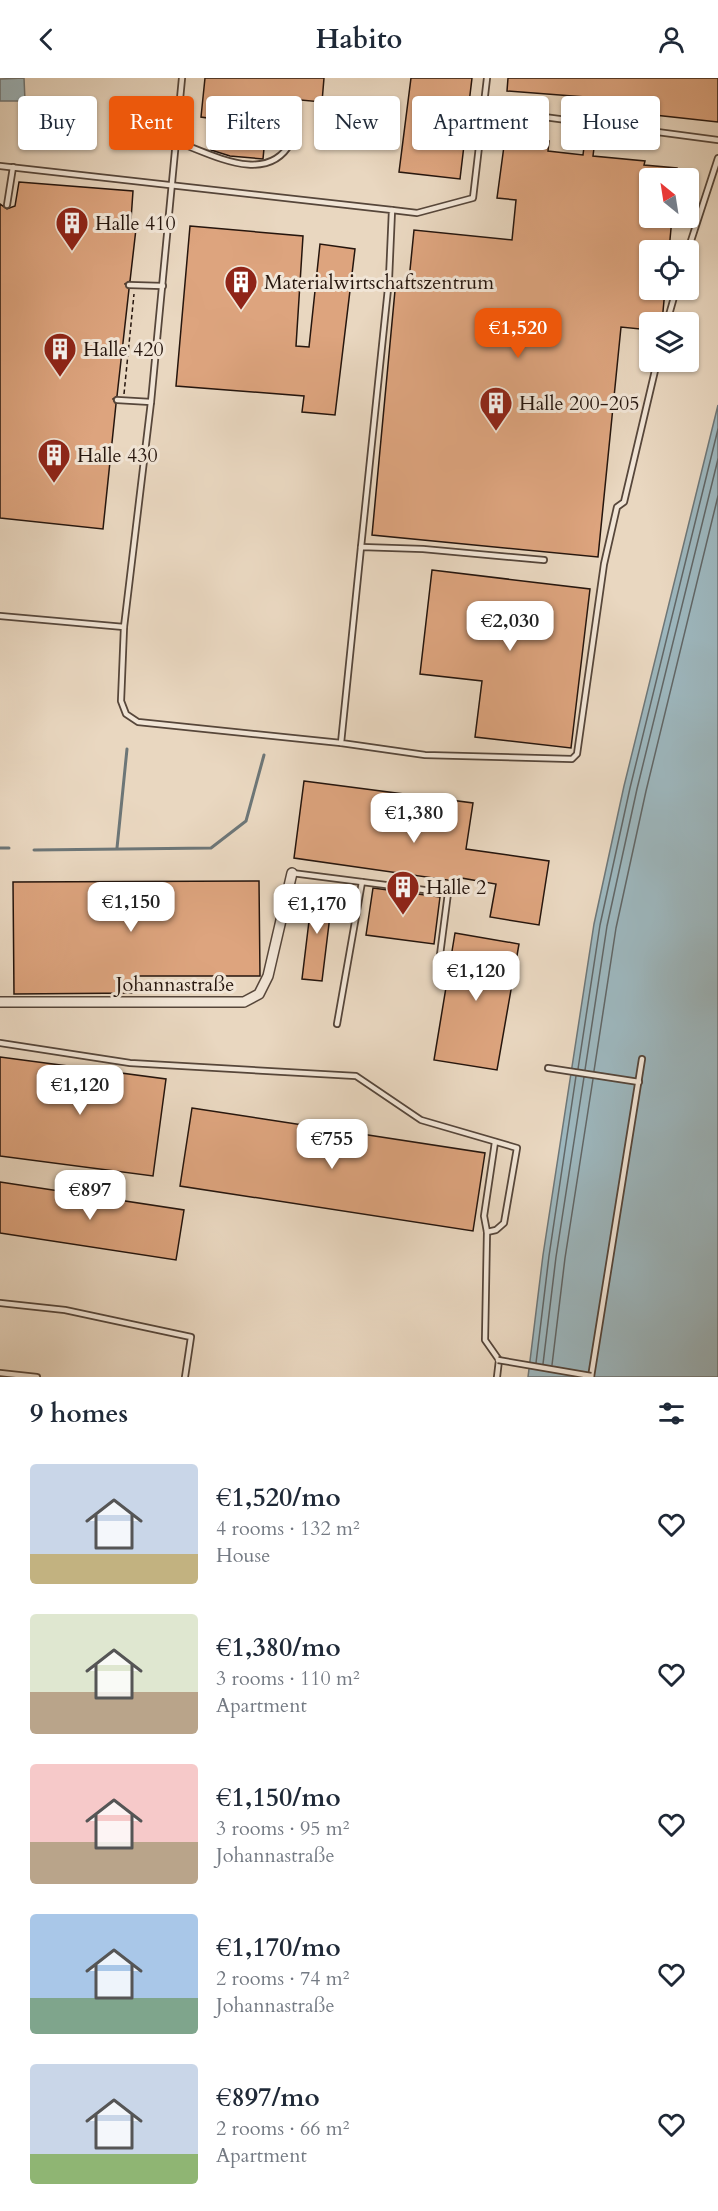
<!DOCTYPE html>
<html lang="en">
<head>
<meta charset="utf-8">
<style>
	:root { --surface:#fff; --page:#f2f2f3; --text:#1f2937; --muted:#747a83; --accent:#ea580c }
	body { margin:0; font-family:Cardo,serif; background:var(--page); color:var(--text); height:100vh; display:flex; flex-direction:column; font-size:22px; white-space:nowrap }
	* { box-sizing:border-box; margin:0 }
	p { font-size:20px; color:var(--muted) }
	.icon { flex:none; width:33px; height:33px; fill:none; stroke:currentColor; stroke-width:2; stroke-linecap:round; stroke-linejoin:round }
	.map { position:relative; height:1299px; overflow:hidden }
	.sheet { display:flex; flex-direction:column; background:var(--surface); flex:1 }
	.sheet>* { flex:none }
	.guide { position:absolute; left:18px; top:18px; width:682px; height:54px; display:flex; gap:12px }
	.needle { width:39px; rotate:330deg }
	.buttons { position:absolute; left:639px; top:90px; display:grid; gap:12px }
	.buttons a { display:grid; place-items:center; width:60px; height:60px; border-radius:6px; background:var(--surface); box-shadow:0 2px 4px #0004; font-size:30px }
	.price { position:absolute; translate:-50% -51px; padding:0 14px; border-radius:12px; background:#fff; color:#222; font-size:20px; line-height:39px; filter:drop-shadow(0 2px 3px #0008) }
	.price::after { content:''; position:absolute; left:50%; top:36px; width:18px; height:14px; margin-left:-9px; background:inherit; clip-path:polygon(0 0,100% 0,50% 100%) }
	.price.active { background:var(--accent); color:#fff }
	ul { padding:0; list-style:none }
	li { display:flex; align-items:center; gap:18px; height:150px; padding:0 30px }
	li span { display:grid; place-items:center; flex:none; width:168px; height:120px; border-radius:6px; color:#555 }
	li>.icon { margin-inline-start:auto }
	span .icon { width:72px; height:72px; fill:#fffc; stroke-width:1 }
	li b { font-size:26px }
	h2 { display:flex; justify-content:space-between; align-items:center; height:72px; padding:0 30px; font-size:26px }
	.tag { padding:0 21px; border-radius:6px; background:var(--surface); box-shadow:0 2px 4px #0004; font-size:21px; line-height:54px }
	.tag.active { background:var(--accent); color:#fff }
	header { display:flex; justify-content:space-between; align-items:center; height:78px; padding:0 30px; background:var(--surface); font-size:27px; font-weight:700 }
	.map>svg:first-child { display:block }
</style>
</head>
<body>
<header><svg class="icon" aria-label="back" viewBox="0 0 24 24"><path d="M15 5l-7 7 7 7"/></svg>Habito<svg class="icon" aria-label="person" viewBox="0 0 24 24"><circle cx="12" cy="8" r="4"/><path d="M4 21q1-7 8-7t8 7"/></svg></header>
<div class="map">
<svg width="718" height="1299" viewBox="0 0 718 1299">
	<rect width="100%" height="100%" fill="#e9d7c0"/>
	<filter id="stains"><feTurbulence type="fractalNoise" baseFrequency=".00333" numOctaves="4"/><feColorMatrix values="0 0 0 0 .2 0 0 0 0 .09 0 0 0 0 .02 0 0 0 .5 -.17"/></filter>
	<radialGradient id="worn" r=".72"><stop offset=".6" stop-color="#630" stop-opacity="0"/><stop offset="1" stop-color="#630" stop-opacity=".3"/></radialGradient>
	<!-- water -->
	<g fill="#9db7be" stroke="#6d7677" stroke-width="1.5">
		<path d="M24,0L25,23H0V1Z"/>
		<path d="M718,327V1299H528L543,1177L594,846L624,708Z"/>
	</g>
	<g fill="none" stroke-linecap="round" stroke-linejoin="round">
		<!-- shore -->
		<g stroke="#616666" stroke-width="1.5">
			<path d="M578,991L600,847L630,710L718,351"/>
			<path d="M585,992L607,848L637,711L718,381"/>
			<path d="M594,993L616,850L646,713L718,418"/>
			<path d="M536,1285L549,1178L576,998"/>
			<path d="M543,1286L556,1179L584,999"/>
			<path d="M552,1287L565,1180L593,1001"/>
		</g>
		<!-- stream -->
		<g stroke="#6d7677" stroke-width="3">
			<path d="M0,770H9"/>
			<path d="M117,770L127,671"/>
			<path d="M34,772L211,770L246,743L264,677"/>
		</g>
	</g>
	<!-- building -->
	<g fill="#dda47e" stroke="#25150d" stroke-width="1.5">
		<path d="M205,0H324L322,24L279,20L278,29L268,28L263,81L230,78L211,72L214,41L201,39Z"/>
		<path d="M411,0H472L460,101L399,94Z"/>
		<path d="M508,0H718V44L609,32L611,21L507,13Z"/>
		<path d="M535,62L549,63L548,73L583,77L584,69L594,70L593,78L645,83L644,87L677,90L676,100H650V140H672L669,172H650V212H665L662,244H650V252L621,249L598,479L372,457L396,202H409L414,152L512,162L516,122L497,120L504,68L534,71Z"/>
		<path d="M19,104L133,113L131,142H137L130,203L125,206L129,211L117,318L113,321L116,326L103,451L0,440V126L7,131L15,128Z"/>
		<path d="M190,148L303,158L296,268L309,269L320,166L355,171L335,337L302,334L304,318L176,308Z"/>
		<path d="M432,492L590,511L571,670L475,659L482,603L420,596Z"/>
		<path d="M304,703L473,725L466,771L549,783L539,847L490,839L496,806L461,800V804L294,780Z"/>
		<path d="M259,803L260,898H134V915L14,916L13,804Z"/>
		<path d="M313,810L333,813L322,903L302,901Z"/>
		<path d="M373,810L440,819L434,866L366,857Z"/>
		<path d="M455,855L519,866L497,992L434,982Z"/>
		<path d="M0,979L166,1001L153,1098L0,1078Z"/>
		<path d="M192,1030L485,1075L473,1153L180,1108Z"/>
		<path d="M0,1104L184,1132L176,1182L0,1155Z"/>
	</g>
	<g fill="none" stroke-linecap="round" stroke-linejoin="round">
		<!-- lane casing -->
		<g stroke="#56463a" stroke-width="8">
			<g id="lane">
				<path d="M482,40L529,37L718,62"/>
				<path d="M177,64C210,75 267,109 291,64C296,57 294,41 294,32"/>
				<path d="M0,88L392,132L389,201L361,469"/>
				<path d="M7,127L13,89"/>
				<path d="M392,132L417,135L473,120L487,0"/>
				<path d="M688,172L718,80"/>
				<path d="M129,207L163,208"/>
				<path d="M667,244L676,212"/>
				<path d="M117,322L151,324"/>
				<path d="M544,482L423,471L361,469L341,665L425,677L572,681L577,676L604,486L617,429L624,424L657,284"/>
				<path d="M0,538L124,549L151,324L182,0"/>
				<path d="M124,549L121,623L126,636L138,644L341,665"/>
				<path d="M292,795L448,815L437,900"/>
				<path d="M337,946L362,804"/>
				<path d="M0,965L130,985L356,998L421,1042L517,1070L504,1145L496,1152L487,1154"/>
				<path d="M548,990L639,1004"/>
				<path d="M495,1064L484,1138L487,1154L485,1262L499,1282L497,1299"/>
				<path d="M0,1225L65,1232L191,1259L185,1299"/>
				<path d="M0,1295L37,1299"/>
				<path d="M591,1299L642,981"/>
			</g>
		</g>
		<!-- street casing -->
		<g stroke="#56463a" stroke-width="12">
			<path id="street" d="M0,924H244L259,916L268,898L292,795"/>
		</g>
		<!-- path -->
		<path stroke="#25150d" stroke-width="1.5" stroke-dasharray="4.5 3" stroke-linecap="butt" d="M124,316L134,216"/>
		<!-- lane -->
		<use href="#lane" stroke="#f1e5d6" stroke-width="4.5"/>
		<!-- street -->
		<use href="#street" stroke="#f1e5d6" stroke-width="9"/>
		<!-- lane-bridge casing -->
		<g stroke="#56463a" stroke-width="8" stroke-linecap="butt">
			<path id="lane-bridge" d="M498,1282L591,1298"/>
		</g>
		<!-- lane-bridge -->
		<use href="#lane-bridge" stroke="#f1e5d6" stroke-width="4.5"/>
	</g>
	<!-- icons -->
	<defs>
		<g id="building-pin" transform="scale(1.725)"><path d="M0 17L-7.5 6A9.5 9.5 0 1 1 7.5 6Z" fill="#8f2418" stroke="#f1e5d6"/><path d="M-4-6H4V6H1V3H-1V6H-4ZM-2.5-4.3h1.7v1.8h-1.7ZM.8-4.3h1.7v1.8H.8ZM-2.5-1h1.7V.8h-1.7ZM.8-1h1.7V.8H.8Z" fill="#fff"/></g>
	</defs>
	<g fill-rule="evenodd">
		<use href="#building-pin" x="72" y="145"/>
		<use href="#building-pin" x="241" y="204"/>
		<use href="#building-pin" x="60" y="271"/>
		<use href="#building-pin" x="496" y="325"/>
		<use href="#building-pin" x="54" y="377"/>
		<use href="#building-pin" x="403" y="809"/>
	</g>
	<g text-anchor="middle" stroke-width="6" stroke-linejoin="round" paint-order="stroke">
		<!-- poi labels -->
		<g font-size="20" fill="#25150d" stroke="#f1e5d6" text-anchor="start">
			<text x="95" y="152">Halle 410</text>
			<text x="264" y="211">Materialwirtschaftszentrum</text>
			<text x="83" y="278">Halle 420</text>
			<text x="519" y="332">Halle 200-205</text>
			<text x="77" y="384">Halle 430</text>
			<text x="426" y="816">Halle 2</text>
		</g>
		<!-- street labels -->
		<g font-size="20" fill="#25150d" stroke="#f1e5d6">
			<text x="175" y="913">Johannastraße</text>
		</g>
	</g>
	<rect width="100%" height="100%" filter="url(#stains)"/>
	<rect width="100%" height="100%" fill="url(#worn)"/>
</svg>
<div class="buttons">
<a><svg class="needle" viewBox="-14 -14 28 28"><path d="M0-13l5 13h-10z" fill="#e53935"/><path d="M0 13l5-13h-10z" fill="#747a83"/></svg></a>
<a><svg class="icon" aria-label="locate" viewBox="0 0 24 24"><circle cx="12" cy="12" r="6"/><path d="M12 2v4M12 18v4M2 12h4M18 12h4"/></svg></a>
<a><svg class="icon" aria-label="layers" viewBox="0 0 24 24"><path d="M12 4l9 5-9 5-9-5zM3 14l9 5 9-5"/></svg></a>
</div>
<b class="price active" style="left:518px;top:281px">€1,520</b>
<b class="price" style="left:510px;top:574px">€2,030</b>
<b class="price" style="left:414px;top:766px">€1,380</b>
<b class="price" style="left:131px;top:855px">€1,150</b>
<b class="price" style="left:317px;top:857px">€1,170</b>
<b class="price" style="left:476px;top:924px">€1,120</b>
<b class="price" style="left:80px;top:1038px">€1,120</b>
<b class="price" style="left:332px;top:1092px">€755</b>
<b class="price" style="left:90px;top:1143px">€897</b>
<div class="guide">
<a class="tag">Buy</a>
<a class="tag active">Rent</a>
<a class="tag">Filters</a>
<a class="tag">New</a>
<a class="tag">Apartment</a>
<a class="tag">House</a>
</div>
</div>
<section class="sheet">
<h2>9 homes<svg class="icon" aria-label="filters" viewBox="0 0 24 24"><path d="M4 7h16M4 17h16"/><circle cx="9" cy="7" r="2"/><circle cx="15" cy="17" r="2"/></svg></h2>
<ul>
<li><span style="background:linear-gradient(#c9d6e8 75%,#c2b280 0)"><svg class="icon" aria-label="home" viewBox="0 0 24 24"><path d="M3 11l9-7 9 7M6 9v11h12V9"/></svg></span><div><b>€1,520/mo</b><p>4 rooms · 132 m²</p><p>House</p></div><svg class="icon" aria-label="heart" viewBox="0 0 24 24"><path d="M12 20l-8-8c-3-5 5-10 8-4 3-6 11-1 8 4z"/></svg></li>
<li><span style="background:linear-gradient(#dfe7d0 65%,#b9a48a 0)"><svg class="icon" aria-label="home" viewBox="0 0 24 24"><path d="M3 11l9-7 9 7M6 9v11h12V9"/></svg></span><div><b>€1,380/mo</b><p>3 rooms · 110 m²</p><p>Apartment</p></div><svg class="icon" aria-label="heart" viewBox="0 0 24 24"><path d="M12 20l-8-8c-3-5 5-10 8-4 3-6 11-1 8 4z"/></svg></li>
<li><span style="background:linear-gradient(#f6c9c9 65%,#b9a48a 0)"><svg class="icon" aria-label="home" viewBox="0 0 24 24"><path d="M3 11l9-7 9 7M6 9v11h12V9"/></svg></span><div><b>€1,150/mo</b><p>3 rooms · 95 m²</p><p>Johannastraße</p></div><svg class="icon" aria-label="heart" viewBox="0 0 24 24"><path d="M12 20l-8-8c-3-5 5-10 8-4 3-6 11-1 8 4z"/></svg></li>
<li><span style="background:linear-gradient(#a9c7e8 70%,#7fa58c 0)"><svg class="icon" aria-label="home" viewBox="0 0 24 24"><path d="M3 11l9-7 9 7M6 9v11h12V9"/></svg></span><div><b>€1,170/mo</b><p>2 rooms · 74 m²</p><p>Johannastraße</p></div><svg class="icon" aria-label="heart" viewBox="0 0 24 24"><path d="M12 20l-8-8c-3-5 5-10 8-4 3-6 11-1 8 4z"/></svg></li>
<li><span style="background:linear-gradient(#c9d6e8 75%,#8fb573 0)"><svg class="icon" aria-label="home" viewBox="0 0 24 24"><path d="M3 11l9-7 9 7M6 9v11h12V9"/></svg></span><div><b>€897/mo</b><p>2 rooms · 66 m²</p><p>Apartment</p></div><svg class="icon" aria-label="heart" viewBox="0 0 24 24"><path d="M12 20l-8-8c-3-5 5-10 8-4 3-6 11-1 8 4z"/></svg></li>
</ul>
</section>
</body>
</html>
